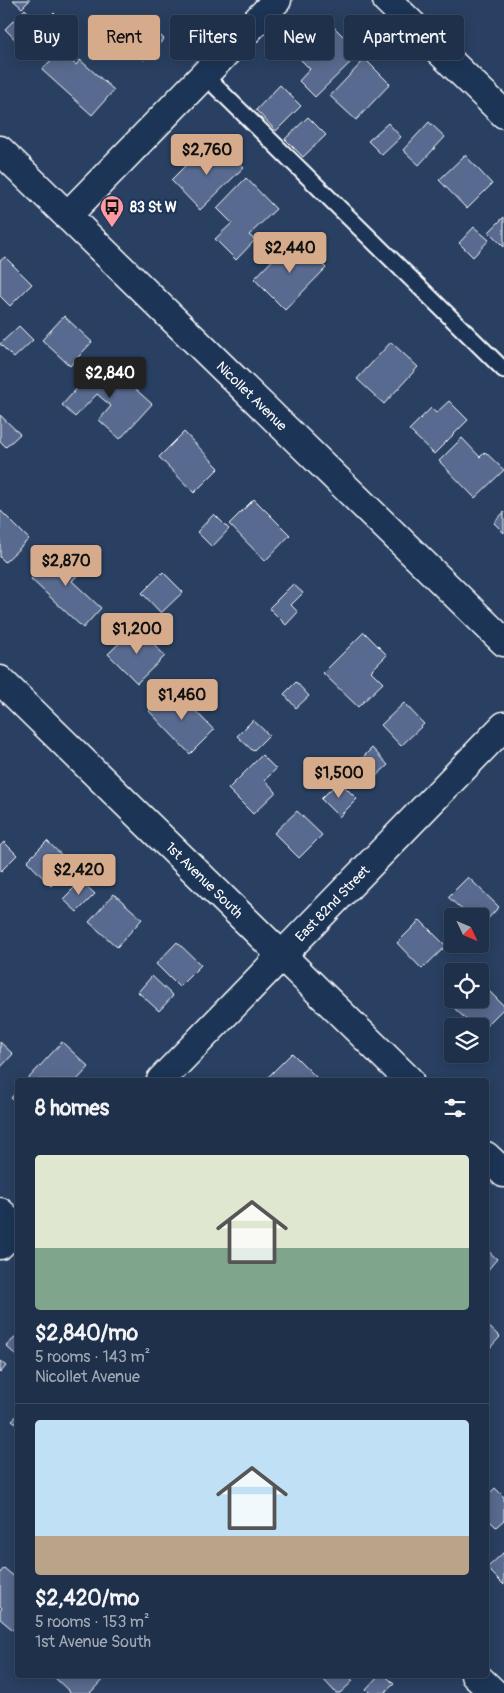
<!DOCTYPE html>
<html lang="en">
<head>
<meta charset="utf-8">
<style>
	:root { --surface:#1f304a; --page:#2c3c54; --text:#f1f3f6; --muted:#a1a9b5; --line:#3c4b62; --accent:#d6ab8b }
	body { margin:0; font-family:Pangolin,sans-serif; background:var(--page); color:var(--text); height:100vh; display:flex; flex-direction:column; font-size:19px; white-space:nowrap }
	* { box-sizing:border-box; margin:0 }
	p { font-size:16px; color:var(--muted) }
	.icon { flex:none; width:28px; height:28px; fill:none; stroke:currentColor; stroke-width:2; stroke-linecap:round; stroke-linejoin:round }
	.map { position:relative; flex:1; overflow:hidden }
	.drawer { position:absolute; left:15px; top:1078px; width:474px; height:600px; display:flex; flex-direction:column; background:var(--surface); border-radius:5px; box-shadow:0 2px 12px #0003,0 0 0 1px var(--line) }
	.drawer>* { flex:none }
	.top-card { position:absolute; left:15px; top:15px; width:475px; height:45px; display:flex; gap:10px }
	.needle { width:32px; rotate:134deg }
	.buttons { position:absolute; left:444px; top:908px; display:grid; gap:10px }
	.buttons a { display:grid; place-items:center; width:45px; height:45px; border-radius:5px; background:var(--surface); box-shadow:0 2px 12px #0003,0 0 0 1px var(--line); font-size:25px }
	.price { position:absolute; translate:-50% -42px; padding:0 11px; border-radius:5px; background:var(--accent); color:#111; font-size:16px; line-height:32px; filter:drop-shadow(0 1px 2px #0008) }
	.price::after { content:''; position:absolute; left:50%; top:30px; width:15px; height:11px; margin-left:-8px; background:inherit; clip-path:polygon(0 0,100% 0,50% 100%) }
	.price.selected { background:#222; color:#fff }
	ul { padding:0; list-style:none }
	li { display:grid; align-content:center; gap:10px; height:265px; padding:0 20px }
	li+li { border-top:1px solid var(--line) }
	li span { display:grid; place-items:center; height:155px; border-radius:5px; color:#555 }
	li>.icon { margin-inline-start:auto }
	span .icon { width:90px; height:90px; fill:#fffc; stroke-width:1 }
	li b { font-size:21px }
	h2 { display:flex; justify-content:space-between; align-items:center; height:60px; padding:0 20px; font-size:21px }
	.tag { padding:0 18px; border-radius:5px; background:var(--surface); box-shadow:0 2px 12px #0003,0 0 0 1px var(--line); font-size:18px; line-height:45px }
	.tag.selected { background:var(--accent); color:#111 }
	.map>svg:first-child { display:block }
</style>
</head>
<body>
<div class="map">
<svg width="504" height="1693" viewBox="0 0 504 1693">
	<rect width="100%" height="100%" fill="#294062"/>
	<filter id="ink" filterUnits="userSpaceOnUse"><feTurbulence type="fractalNoise" baseFrequency=".02" numOctaves="2"/><feDisplacementMap in="SourceGraphic" scale="10" xChannelSelector="R" yChannelSelector="G"/><feConvolveMatrix kernelMatrix="1 2 1 2 8 2 1 2 1" color-interpolation-filters="sRGB"/></filter>
	<g filter="url(#ink)">
		<!-- building -->
		<g fill="#586b8f" stroke="#fff">
			<path d="M13,0H30L22,8Z"/>
			<path d="M25,9L42,26L54,13L68,27L35,60L5,29Z"/>
			<path d="M145,21L164,39L144,60L125,42Z"/>
			<path d="M333,26L360,53L315,97L299,81L310,69L300,59Z"/>
			<path d="M60,50L76,65L80,60L114,90L92,115L42,70Z"/>
			<path d="M365,59L390,84L356,120L330,96Z"/>
			<path d="M280,85L301,106L276,131L256,110Z"/>
			<path d="M308,117L326,135L303,157L285,139Z"/>
			<path d="M429,122L445,137L419,165L403,150Z"/>
			<path d="M388,123L401,137L382,155L368,141Z"/>
			<path d="M221,144L244,167L200,210L171,180L197,154L204,161Z"/>
			<path d="M465,155L492,184L467,209L439,180Z"/>
			<path d="M246,178L276,209L249,235L255,240L236,260L215,239L232,223L217,208Z"/>
			<path d="M504,217V247L489,232Z"/>
			<path d="M474,227L489,240L473,257L459,243Z"/>
			<path d="M295,237L326,268L285,310L254,279Z"/>
			<path d="M5,257L32,284L10,306L0,296V261Z"/>
			<path d="M64,316L92,342L70,366L42,340Z"/>
			<path d="M19,326L33,340L14,358L0,344Z"/>
			<path d="M391,342L418,367L384,404L357,379Z"/>
			<path d="M103,360L152,404L120,439L99,420L111,406L97,394L75,417L62,405Z"/>
			<path d="M449,401L468,420L434,454L409,430L431,408L436,413Z"/>
			<path d="M0,415L20,434L6,447L0,441Z"/>
			<path d="M184,432L219,468L194,493L159,457Z"/>
			<path d="M462,438L480,457L485,452L504,470L475,498L439,461Z"/>
			<path d="M254,499L290,535L265,561L229,524Z"/>
			<path d="M0,510L29,539L5,562L0,557Z"/>
			<path d="M504,512V533L494,523Z"/>
			<path d="M214,514L229,529L212,547L197,532Z"/>
			<path d="M61,547L84,568L72,581L101,608L83,628L31,579Z"/>
			<path d="M163,572L183,592L161,613L142,593Z"/>
			<path d="M293,584L303,593L291,605L298,612L286,625L269,608Z"/>
			<path d="M137,626L165,656L137,683L108,654Z"/>
			<path d="M364,632L387,655L371,671L383,683L358,707L323,673Z"/>
			<path d="M296,682L309,696L296,708L284,694Z"/>
			<path d="M173,688L214,730L190,754L149,711Z"/>
			<path d="M404,703L424,724L401,746L381,725Z"/>
			<path d="M253,720L269,735L253,751L237,736Z"/>
			<path d="M372,748L388,765L373,779L357,763Z"/>
			<path d="M262,755L276,769L265,780L276,792L253,814L228,789Z"/>
			<path d="M339,781L357,799L339,817L321,799Z"/>
			<path d="M297,811L322,835L299,858L274,833Z"/>
			<path d="M47,841L72,865L51,886L27,861Z"/>
			<path d="M4,842L17,855L0,872V846Z"/>
			<path d="M468,877L499,907L480,927V916H469L448,897Z"/>
			<path d="M81,881L95,894L77,912L63,899Z"/>
			<path d="M114,894L142,919L117,947L89,922Z"/>
			<path d="M420,920L446,946L422,969L397,943Z"/>
			<path d="M177,942L201,965L179,987L156,964Z"/>
			<path d="M152,976L173,996L159,1011L138,992Z"/>
			<path d="M480,982L504,1006V1008L480,1032V1026H473L451,1005L458,999H480Z"/>
			<path d="M0,1042L13,1054L0,1068Z"/>
			<path d="M62,1042L89,1067L77,1080H27Z"/>
			<path d="M292,1053L318,1079L267,1080L266,1079Z"/>
			<path d="M18,1090V1104L11,1098Z"/>
			<path d="M486,1249L497,1259L486,1272Z"/>
			<path d="M486,1324L500,1337L486,1352Z"/>
			<path d="M18,1335V1357L6,1346Z"/>
			<path d="M0,1361L6,1366L0,1373Z"/>
			<path d="M18,1415V1425L12,1420Z"/>
			<path d="M495,1488L504,1497V1520L496,1527L486,1517V1497Z"/>
			<path d="M504,1552V1585L487,1568Z"/>
			<path d="M4,1568L18,1580V1634L0,1619V1611L2,1608L0,1606V1573Z"/>
			<path d="M54,1675H104L106,1676L90,1693H71L53,1676Z"/>
			<path d="M326,1675H348L353,1681L340,1693H336L322,1678Z"/>
			<path d="M379,1675H385L394,1684L384,1693H370L366,1689Z"/>
		</g>
		<g fill="none" stroke-linecap="round" stroke-linejoin="round">
			<!-- service casing -->
			<g stroke="#fff" stroke-width="19">
				<path id="service" d="M204,75L504,370"/>
			</g>
			<!-- minor casing -->
			<g stroke="#fff" stroke-width="31">
				<g id="minor">
					<path d="M387,0L504,114"/>
					<path d="M68,215L277,0"/>
					<path id="s1" d="M0,680L409,1080"/>
					<path d="M486,1156L504,1173"/>
					<path d="M0,1212L18,1229"/>
					<path d="M475,1675L494,1693"/>
				</g>
			</g>
			<!-- tertiary casing -->
			<g stroke="#fff" stroke-width="31">
				<g id="tertiary">
					<path id="s2" d="M161,1080L504,726"/>
					<path d="M0,1245L18,1227"/>
				</g>
			</g>
			<!-- secondary casing -->
			<g stroke="#fff" stroke-width="31">
				<g id="secondary">
					<path id="s3" d="M0,150L504,642"/>
				</g>
			</g>
			<!-- service -->
			<use href="#service" stroke="#1d3557" stroke-width="15"/>
			<!-- minor -->
			<use href="#minor" stroke="#1d3557" stroke-width="28"/>
			<!-- tertiary -->
			<use href="#tertiary" stroke="#1d3557" stroke-width="28"/>
			<!-- secondary -->
			<use href="#secondary" stroke="#1d3557" stroke-width="28"/>
		</g>
	</g>
	<!-- icons -->
	<defs>
		<g id="bus-pin" transform="scale(1.25)"><path d="M0 17L-7.5 6A9.5 9.5 0 1 1 7.5 6Z" fill="#ff9aa2" stroke="#1d3557"/><path d="M-5-6H5V4H4V6H2V4H-2V6H-4V4H-5ZM-3.5-4V0h7V-4ZM-3.5 1.2v1.5H-2V1.2ZM2 1.2v1.5H3.5V1.2Z" fill="#111"/></g>
	</defs>
	<g fill-rule="evenodd">
		<use href="#bus-pin" x="112" y="207"/>
	</g>
	<g text-anchor="middle" stroke-width="4.5" stroke-linejoin="round" paint-order="stroke">
		<!-- poi labels -->
		<g font-size="14" font-weight="bold" fill="#fff" stroke="#1d3557" text-anchor="start">
			<text x="130" y="212">83 St W</text>
		</g>
		<!-- street labels -->
		<g font-size="14" fill="#fff" stroke="#1d3557">
			<text dy="5" stroke="none"><textPath href="#s3" startOffset="352">Nicollet Avenue</textPath></text>
			<text dy="5" stroke="none"><textPath href="#s1" startOffset="286">1st Avenue South</textPath></text>
			<text dy="5" stroke="none"><textPath href="#s2" startOffset="246">East 82nd Street</textPath></text>
		</g>
	</g>
</svg>
<div class="buttons">
<a><svg class="needle" viewBox="-14 -14 28 28"><path d="M0-13l5 13h-10z" fill="#e53935"/><path d="M0 13l5-13h-10z" fill="#a1a9b5"/></svg></a>
<a><svg class="icon" aria-label="locate" viewBox="0 0 24 24"><circle cx="12" cy="12" r="6"/><path d="M12 2v4M12 18v4M2 12h4M18 12h4"/></svg></a>
<a><svg class="icon" aria-label="layers" viewBox="0 0 24 24"><path d="M12 4l9 5-9 5-9-5zM3 14l9 5 9-5"/></svg></a>
</div>
<b class="price" style="left:207px;top:176px">$2,760</b>
<b class="price" style="left:290px;top:274px">$2,440</b>
<b class="price selected" style="left:110px;top:399px">$2,840</b>
<b class="price" style="left:66px;top:587px">$2,870</b>
<b class="price" style="left:137px;top:655px">$1,200</b>
<b class="price" style="left:182px;top:721px">$1,460</b>
<b class="price" style="left:339px;top:799px">$1,500</b>
<b class="price" style="left:79px;top:896px">$2,420</b>
<div class="top-card">
<a class="tag">Buy</a>
<a class="tag selected">Rent</a>
<a class="tag">Filters</a>
<a class="tag">New</a>
<a class="tag">Apartment</a>
</div>
<section class="drawer">
<h2>8 homes<svg class="icon" aria-label="filters" viewBox="0 0 24 24"><path d="M4 7h16M4 17h16"/><circle cx="9" cy="7" r="2"/><circle cx="15" cy="17" r="2"/></svg></h2>
<ul>
<li><span style="background:linear-gradient(#dfe7d0 60%,#7fa58c 0)"><svg class="icon" aria-label="home" viewBox="0 0 24 24"><path d="M3 11l9-7 9 7M6 9v11h12V9"/></svg></span><div><b>$2,840/mo</b><p>5 rooms · 143 m²</p><p>Nicollet Avenue</p></div></li>
<li><span style="background:linear-gradient(#bfe0f5 75%,#b9a48a 0)"><svg class="icon" aria-label="home" viewBox="0 0 24 24"><path d="M3 11l9-7 9 7M6 9v11h12V9"/></svg></span><div><b>$2,420/mo</b><p>5 rooms · 153 m²</p><p>1st Avenue South</p></div></li>
</ul>
</section>
</div>
</body>
</html>
